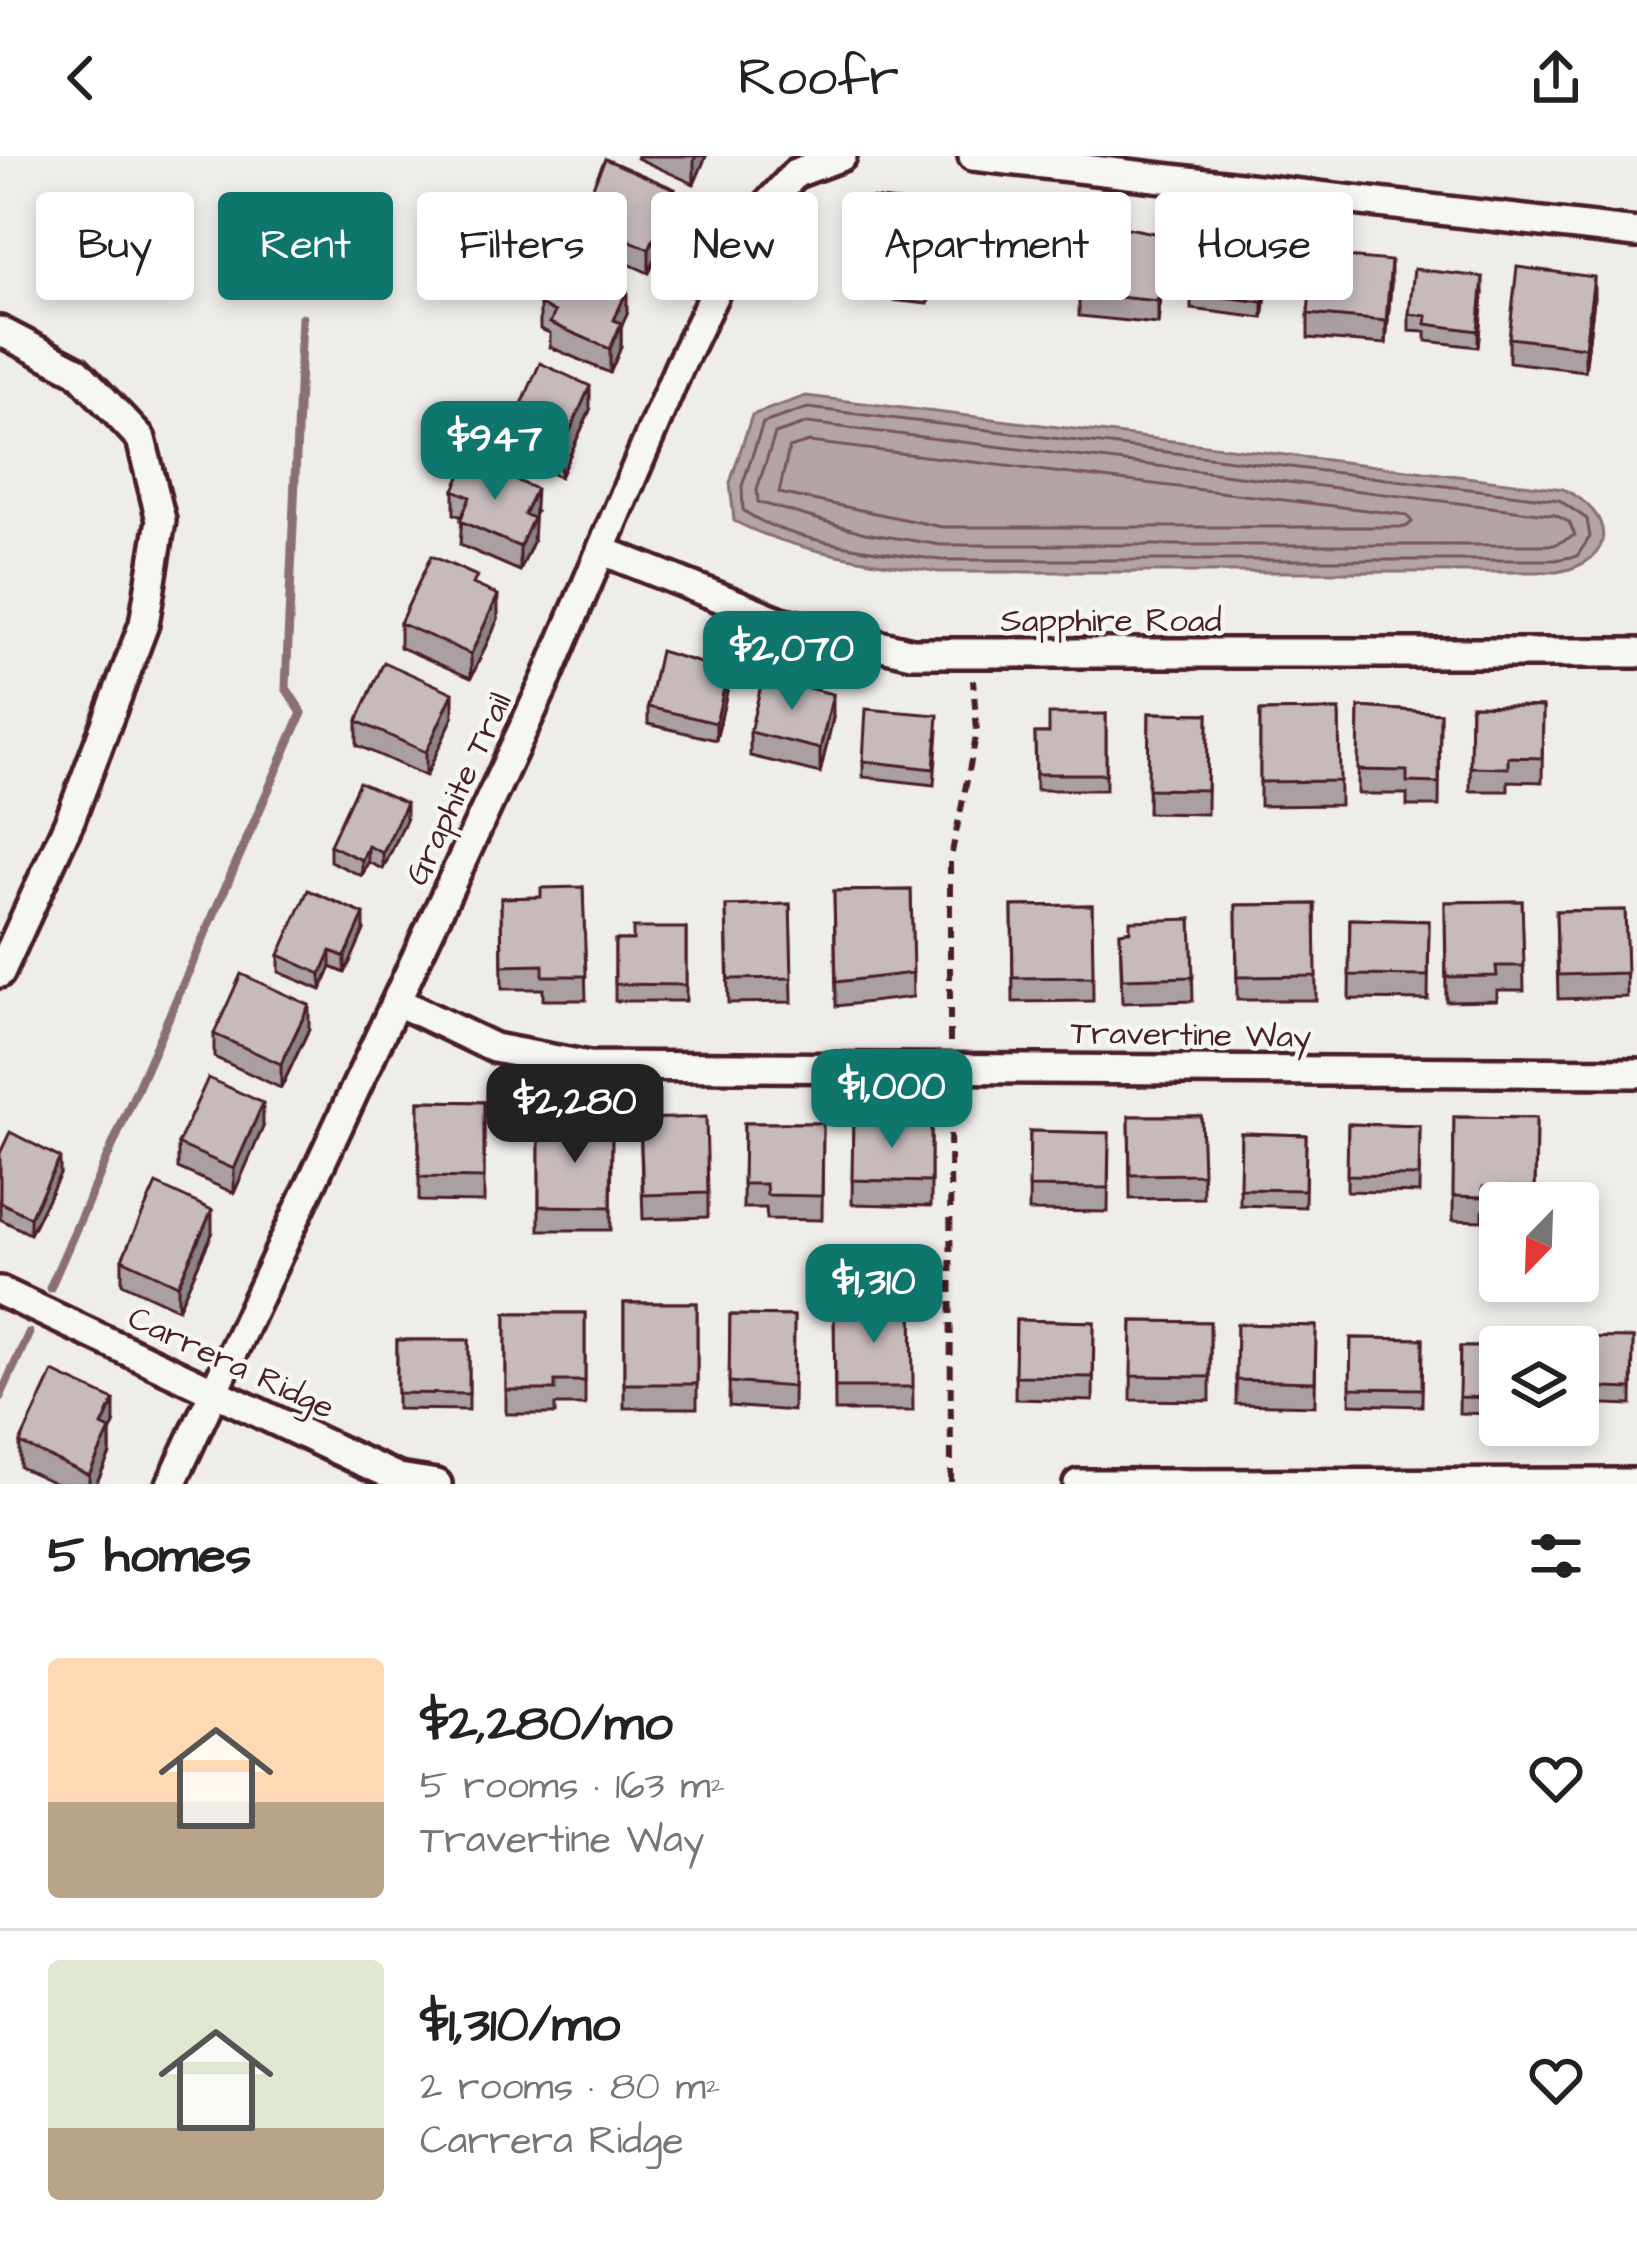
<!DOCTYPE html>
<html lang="en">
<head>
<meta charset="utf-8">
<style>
	:root { --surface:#fff; --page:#f6f6f6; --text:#222; --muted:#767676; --line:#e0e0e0; --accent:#0f766e }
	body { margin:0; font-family:"Architects Daughter",sans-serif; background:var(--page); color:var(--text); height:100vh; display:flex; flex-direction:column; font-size:45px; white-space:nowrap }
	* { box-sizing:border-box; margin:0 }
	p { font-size:39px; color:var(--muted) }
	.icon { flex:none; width:66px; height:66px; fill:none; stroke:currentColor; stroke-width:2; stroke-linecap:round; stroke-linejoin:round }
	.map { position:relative; height:1328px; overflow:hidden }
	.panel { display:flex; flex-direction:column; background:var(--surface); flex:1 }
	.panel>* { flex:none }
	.banner { position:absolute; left:36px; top:36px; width:1566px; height:108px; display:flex; gap:24px }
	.needle { width:78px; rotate:203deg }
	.controls { position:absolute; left:1479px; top:1026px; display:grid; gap:24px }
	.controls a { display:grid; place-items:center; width:120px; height:120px; border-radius:12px; background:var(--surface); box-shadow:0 6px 18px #0003; font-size:60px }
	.price { position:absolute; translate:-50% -102px; padding:0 27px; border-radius:24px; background:var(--accent); color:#fff; font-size:39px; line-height:78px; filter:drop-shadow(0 3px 6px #0008) }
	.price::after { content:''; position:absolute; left:50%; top:72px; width:36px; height:27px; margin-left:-18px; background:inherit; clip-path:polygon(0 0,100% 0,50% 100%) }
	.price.active { background:#222; color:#fff }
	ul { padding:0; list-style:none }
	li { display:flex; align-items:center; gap:36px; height:300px; padding:0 48px }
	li+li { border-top:3px solid var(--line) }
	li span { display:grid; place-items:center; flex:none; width:336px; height:240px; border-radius:12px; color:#555 }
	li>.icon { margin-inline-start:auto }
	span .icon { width:144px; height:144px; fill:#fffc; stroke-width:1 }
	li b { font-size:51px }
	h2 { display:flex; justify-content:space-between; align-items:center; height:144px; padding:0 48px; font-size:51px }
	.pill { padding:0 42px; border-radius:12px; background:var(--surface); box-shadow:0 6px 18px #0003; font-size:42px; line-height:108px }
	.pill.active { background:var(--accent); color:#fff }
	header { display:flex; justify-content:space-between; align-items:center; height:156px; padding:0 48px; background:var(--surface); font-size:54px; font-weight:600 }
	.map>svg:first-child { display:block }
</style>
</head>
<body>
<header><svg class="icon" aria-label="back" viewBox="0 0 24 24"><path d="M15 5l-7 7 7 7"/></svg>Roofr<svg class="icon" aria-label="share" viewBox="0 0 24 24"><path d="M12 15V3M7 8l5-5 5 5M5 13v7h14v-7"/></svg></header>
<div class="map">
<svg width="1637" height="1328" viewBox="0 0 1637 1328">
	<rect width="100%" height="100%" fill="#efedea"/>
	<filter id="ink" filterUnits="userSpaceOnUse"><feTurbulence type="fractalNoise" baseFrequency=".00833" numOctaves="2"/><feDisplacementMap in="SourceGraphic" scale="24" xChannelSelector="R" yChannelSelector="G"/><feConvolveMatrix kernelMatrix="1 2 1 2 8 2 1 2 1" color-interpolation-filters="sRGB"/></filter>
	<g filter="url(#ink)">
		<!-- water -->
		<path fill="#b4a4a5" stroke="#8a6f74" stroke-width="3" d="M806,240L1563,333C1615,357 1619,405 1557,416H939C871,405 796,397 734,365L730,327L752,259Z"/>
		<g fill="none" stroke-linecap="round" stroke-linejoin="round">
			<!-- shore -->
			<g stroke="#74545c" stroke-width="3">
				<path d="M808,252L1559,344L1587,363L1590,381L1577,400L1555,404H940C886,396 786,387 743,354L742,330L763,267Z"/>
				<path d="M808,267L1555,359L1569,366L1575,379L1554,389H941L865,377L758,346L757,333L775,278Z"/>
				<path d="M809,286L1407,359L1412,366L1406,371H942L779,337L789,292Z"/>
			</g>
			<!-- stream -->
			<g stroke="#8a6f74" stroke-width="9">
				<path d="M50,1132L302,557L286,532L302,161"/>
				<path d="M0,1241L29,1177"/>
			</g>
			<!-- street casing -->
			<g stroke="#4a1f2b" stroke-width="36">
				<g id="street">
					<path d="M973,0L1637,77"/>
					<path d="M0,175L77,215L141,283L161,364L144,468L70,664L0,817"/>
					<path d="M603,395L781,466L912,497H1637"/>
					<path d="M398,846L494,892L589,910L1637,917"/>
					<path d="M0,1135L361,1305L399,1322L437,1328"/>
					<path d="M171,1328L546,524L679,211L746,72L796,17L842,0"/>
					<path d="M1078,1328L1637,1327"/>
				</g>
			</g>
			<!-- path -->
			<g stroke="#4a1f2b" stroke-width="6" stroke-dasharray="12 9" stroke-linecap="butt">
				<path d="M950,886V706L977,576L973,524"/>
				<path d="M950,936L951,1328"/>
			</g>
			<!-- street -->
			<use href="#street" stroke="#f6f6f2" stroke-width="27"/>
		</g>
		<!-- wall -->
		<g fill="#aaa0a1" stroke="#4a1f2b" stroke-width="3">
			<path d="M637,0H706L694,28L637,2Z"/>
			<path d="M675,57L649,117L579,86V62Z"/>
			<path d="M936,73L928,148L863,141V117Z"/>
			<path d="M1063,82L1059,141L980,135V119L1029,91Z"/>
			<path d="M1164,103L1158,168L1079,160V137Z"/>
			<path d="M1270,108L1263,162L1191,153V137Z"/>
			<path d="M1391,129L1386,188L1308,182V158Z"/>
			<path d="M1483,137L1478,191L1426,185V176L1409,175V158Z"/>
			<path d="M1594,144L1585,215L1509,206V182Z"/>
			<path d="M540,149L627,158L621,171V191L610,217L550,191V177L540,173Z"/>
			<path d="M590,254L560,321L510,299V275Z"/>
			<path d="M454,334L536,356L533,363V386L520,415L460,389L462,361L454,358Z"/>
			<path d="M498,463L471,522L400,491V467Z"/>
			<path d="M728,531L716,584L648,568V551Z"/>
			<path d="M1471,549L1543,551L1542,626L1508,625V635H1470Z"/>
			<path d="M1359,551L1440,557L1439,650H1407V638H1358Z"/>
			<path d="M1339,554L1340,649L1260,650V555Z"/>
			<path d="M1149,557L1208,558L1207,658L1148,657Z"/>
			<path d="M1106,558V634H1036L1035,577H1049Z"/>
			<path d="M453,561L426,620L357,589V565Z"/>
			<path d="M833,562L820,617L750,600V576Z"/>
			<path d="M938,575L934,629L863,621V605Z"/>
			<path d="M406,664L383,713L368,706L362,720L330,705V689Z"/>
			<path d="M583,731L586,844H543V833H502L501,742L541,741Z"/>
			<path d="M911,734L913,841L836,850L834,735Z"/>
			<path d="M1522,745L1524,834H1497V844L1446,845L1445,746Z"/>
			<path d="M790,748L792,846L728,847L726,750Z"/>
			<path d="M1315,748L1316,844H1237L1236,749Z"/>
			<path d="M1092,749L1093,845L1013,846L1012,750Z"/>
			<path d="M1625,754L1627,841L1558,843L1556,755Z"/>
			<path d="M1191,763L1193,845L1122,847L1120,776Z"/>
			<path d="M1350,763L1429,765L1428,844L1349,843Z"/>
			<path d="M686,772V845H615V784H633Z"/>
			<path d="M364,774L345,817L331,811L321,834L279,816V799Z"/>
			<path d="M309,873L281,932L214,901V878Z"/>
			<path d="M419,945L484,946V1046L419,1045Z"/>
			<path d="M1129,960H1201L1203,1042L1130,1043Z"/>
			<path d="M1454,961L1536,962L1535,1047H1500V1055H1483V1065L1453,1064Z"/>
			<path d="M640,963L708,1037V1061L643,1063Z"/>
			<path d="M853,964L931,966V1050L852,1048Z"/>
			<path d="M744,967H823L822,1064L767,1063L766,1052H743Z"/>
			<path d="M1348,968L1420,970L1419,1037L1347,1035Z"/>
			<path d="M539,969L612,970L611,1074H539Z"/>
			<path d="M263,971L234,1037L178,1012V988Z"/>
			<path d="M1030,975L1109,977L1108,1056L1029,1055Z"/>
			<path d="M1241,977L1306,979L1305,1051L1240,1049Z"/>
			<path d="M0,997L60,1018L30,1078L0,1063Z"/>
			<path d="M212,1078L178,1153L122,1127V1103Z"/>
			<rect x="624" y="1147" width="73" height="105"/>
			<path d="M834,1148H912L913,1255H835Z"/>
			<path d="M506,1157H585V1249H555V1258H506Z"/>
			<path d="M730,1159L794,1160L793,1255L729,1250Z"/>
			<path d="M1016,1164L1094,1166L1093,1245L1015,1243Z"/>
			<path d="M1132,1165L1210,1166V1245L1131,1244Z"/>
			<path d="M1237,1168L1316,1170L1315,1250L1236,1248Z"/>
			<path d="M1351,1182L1423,1183L1422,1250L1350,1248Z"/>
			<path d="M1633,1182L1632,1249L1578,1247V1191Z"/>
			<path d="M397,1184H469V1254L397,1253Z"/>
			<path d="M1460,1191H1500V1258L1459,1257Z"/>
			<path d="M114,1268L110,1277V1298L96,1328H57L20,1311V1287Z"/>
		</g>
		<!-- shaded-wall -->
		<g fill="#8b8283" stroke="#4a1f2b" stroke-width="3">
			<path d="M696,0H706L694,28V4Z"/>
			<path d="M675,33V57L649,117V93Z"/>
			<path d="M936,49V73L928,148V125Z"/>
			<path d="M1164,79V103L1158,168V145Z"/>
			<path d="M1270,92V108L1263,162V146Z"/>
			<path d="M1391,105V129L1386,188V165Z"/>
			<path d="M1483,121V137L1478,191V175Z"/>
			<path d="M1594,121V144L1585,215V191Z"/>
			<path d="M627,134V158L621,171V191L610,217V193L614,164Z"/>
			<path d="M590,230V254L560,321V297Z"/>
			<path d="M536,333L533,386L520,415V391L524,358Z"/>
			<path d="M498,439V463L471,522V498Z"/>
			<path d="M728,515V531L716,584V567Z"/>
			<path d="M453,537V561L426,620V596Z"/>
			<path d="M833,538V562L820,617V593Z"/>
			<path d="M406,647V664L383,713V697Z"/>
			<path d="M368,690V706L362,720V704Z"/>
			<path d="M364,758V774L345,817V801Z"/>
			<path d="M331,795V811L321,834V818Z"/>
			<path d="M309,849V873L281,932V908Z"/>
			<path d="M263,947V971L234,1037V1013Z"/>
			<path d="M60,1002V1018L30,1078V1061Z"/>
			<path d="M212,1054V1078L178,1153V1129Z"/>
			<path d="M114,1244V1268L110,1277V1298L96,1328H89V1319L102,1270Z"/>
		</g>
		<!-- building -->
		<g fill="#c6babb" stroke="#4a1f2b" stroke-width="3">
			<path d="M605,3L675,33L649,93L579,62Z"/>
			<path d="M871,42L936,49L928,125L863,117Z"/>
			<path d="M1032,64L1063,66L1059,125L980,119L982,87L1029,91Z"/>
			<path d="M1087,64L1164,79L1158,145L1079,137Z"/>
			<path d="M1197,83L1270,92L1263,146L1191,137Z"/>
			<path d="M1313,98L1391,105L1386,165L1308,158Z"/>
			<path d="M559,105L627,134L614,164L621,167L610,193L550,167L555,156L540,149Z"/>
			<path d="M1517,111L1594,121L1585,191L1509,182Z"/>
			<path d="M1414,113L1483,121L1478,175L1426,168L1427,160L1409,158Z"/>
			<path d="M540,207L590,230L560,297L510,275Z"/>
			<path d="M468,303L536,333L524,358L533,362L520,391L460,365L470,341L454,334Z"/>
			<path d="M431,400L477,420L473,428L498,439L471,498L400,467Z"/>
			<path d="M660,495L728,515L716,567L648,551Z"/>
			<path d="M384,506L453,537L426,596L357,565Z"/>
			<path d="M763,521L833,538L820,593L750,576Z"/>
			<path d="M1471,549L1543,551L1542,602L1508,601V612L1470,611Z"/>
			<path d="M1359,551L1440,557L1439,627L1407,626V615L1358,614Z"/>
			<path d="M866,553L938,559L934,613L863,605Z"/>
			<path d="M1339,554L1340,625L1260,626V555Z"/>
			<path d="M1149,557L1208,558L1207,634L1148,633Z"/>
			<path d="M1049,558H1106V618H1036L1035,577H1049Z"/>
			<path d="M359,626L406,647L383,697L368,690L362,704L330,689Z"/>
			<path d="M583,731L586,820H543V809L502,810L501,742L541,741V732Z"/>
			<path d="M308,734L364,758L345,801L331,795L321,818L279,799Z"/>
			<path d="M911,734L913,817L836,826L834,735Z"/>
			<path d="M1522,745L1524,810H1496L1497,820L1446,821L1445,746Z"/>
			<path d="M790,748L792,822L728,823L726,750Z"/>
			<path d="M1315,748L1316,820L1237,821L1236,749Z"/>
			<path d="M1092,749L1093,821L1013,822L1012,750Z"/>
			<path d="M1625,754L1627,817L1558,819L1556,755Z"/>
			<path d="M1191,763L1193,821L1122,823L1120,776L1130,775V765Z"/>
			<path d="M1350,763L1429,765L1428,820L1349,819Z"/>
			<path d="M633,772H686V829L615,828V784H633Z"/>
			<path d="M241,818L309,849L281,908L214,878Z"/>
			<path d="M208,922L263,947L234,1013L178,988Z"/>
			<path d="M419,945L484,946V1022L419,1021Z"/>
			<path d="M1129,960H1201L1203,1018L1130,1019Z"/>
			<path d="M706,961L708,1037L643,1039L640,963Z"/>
			<path d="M1454,961L1536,962L1535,1031H1483V1041L1453,1040Z"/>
			<path d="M853,964L931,966V1026L852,1024Z"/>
			<path d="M744,967H823L822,1040L767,1039L766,1028H743Z"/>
			<path d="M1348,968L1420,970L1419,1020L1347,1019Z"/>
			<path d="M539,969L612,970L611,1051L539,1050Z"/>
			<path d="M1030,975L1109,977L1108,1032L1029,1031Z"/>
			<path d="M10,976L60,1002L30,1061L0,1046V997Z"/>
			<path d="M1241,977L1306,979L1305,1034L1240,1033Z"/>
			<path d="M156,1028L212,1054L178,1129L122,1103Z"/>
			<rect x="624" y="1147" width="73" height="81"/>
			<path d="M834,1148H912L913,1231H835Z"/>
			<path d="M506,1157H585V1225H555V1234H506Z"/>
			<path d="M730,1159L794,1160L793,1231L729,1226Z"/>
			<path d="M1016,1164L1094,1166L1093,1221L1015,1220Z"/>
			<path d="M1132,1165L1210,1166V1221L1131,1220Z"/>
			<path d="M1237,1168L1316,1170L1315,1226L1236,1224Z"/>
			<path d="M1562,1181L1633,1182L1632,1233L1578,1231V1191H1562Z"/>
			<path d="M1351,1182L1423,1183L1422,1233L1350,1232Z"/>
			<path d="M397,1184H469V1238L397,1237Z"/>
			<path d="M1460,1191H1500V1242L1459,1241Z"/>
			<path d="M53,1216L114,1244L102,1270L110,1274L89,1319L20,1287Z"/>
		</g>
	</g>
	<g text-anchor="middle" stroke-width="9" stroke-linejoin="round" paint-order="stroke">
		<!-- street labels -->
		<g font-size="33" fill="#4a1f2b" stroke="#f6f6f2">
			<text x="1111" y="475">Sapphire Road</text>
			<text transform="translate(457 632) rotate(-65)" y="12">Graphite Trail</text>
			<text transform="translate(1191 877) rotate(1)" y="12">Travertine Way</text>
			<text transform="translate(232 1205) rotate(25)" y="12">Carrera Ridge</text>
		</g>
	</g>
</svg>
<div class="controls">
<a><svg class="needle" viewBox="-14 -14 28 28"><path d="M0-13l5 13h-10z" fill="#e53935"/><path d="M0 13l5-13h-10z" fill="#767676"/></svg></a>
<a><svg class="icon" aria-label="layers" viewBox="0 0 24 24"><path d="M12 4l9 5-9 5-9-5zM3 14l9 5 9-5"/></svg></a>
</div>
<b class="price" style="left:495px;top:347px">$947</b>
<b class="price" style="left:792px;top:557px">$2,070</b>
<b class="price" style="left:892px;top:995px">$1,000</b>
<b class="price active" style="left:575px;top:1010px">$2,280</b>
<b class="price" style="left:874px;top:1190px">$1,310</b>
<div class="banner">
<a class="pill">Buy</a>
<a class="pill active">Rent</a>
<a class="pill">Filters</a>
<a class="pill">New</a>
<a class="pill">Apartment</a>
<a class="pill">House</a>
</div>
</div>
<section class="panel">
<h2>5 homes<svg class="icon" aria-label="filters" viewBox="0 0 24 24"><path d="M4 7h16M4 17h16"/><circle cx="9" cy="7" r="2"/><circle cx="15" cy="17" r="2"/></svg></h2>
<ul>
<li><span style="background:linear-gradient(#ffd9b3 60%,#b9a48a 0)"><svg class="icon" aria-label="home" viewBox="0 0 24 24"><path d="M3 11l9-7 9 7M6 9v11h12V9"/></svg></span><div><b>$2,280/mo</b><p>5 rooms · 163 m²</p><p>Travertine Way</p></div><svg class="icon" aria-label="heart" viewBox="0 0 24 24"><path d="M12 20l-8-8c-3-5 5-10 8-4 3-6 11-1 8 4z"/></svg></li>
<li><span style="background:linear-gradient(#dfe7d0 70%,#b9a48a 0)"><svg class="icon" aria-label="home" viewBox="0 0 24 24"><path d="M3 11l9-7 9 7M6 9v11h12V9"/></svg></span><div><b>$1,310/mo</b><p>2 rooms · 80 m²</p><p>Carrera Ridge</p></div><svg class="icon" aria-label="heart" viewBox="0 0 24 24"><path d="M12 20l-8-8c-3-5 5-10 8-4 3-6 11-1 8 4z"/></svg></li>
</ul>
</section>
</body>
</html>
